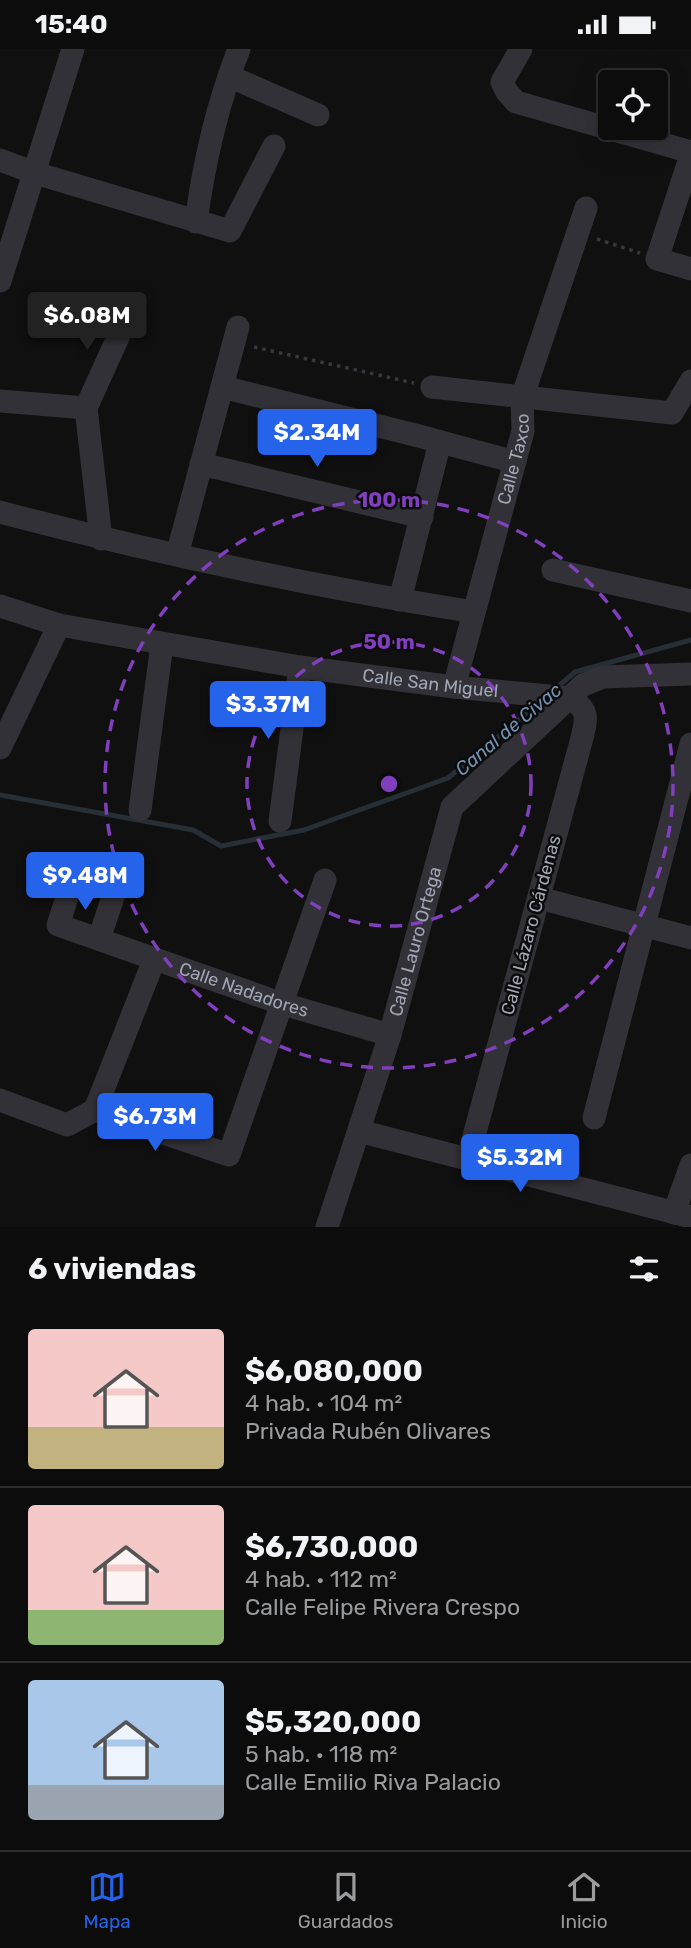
<!DOCTYPE html>
<html lang="es">
<head>
<meta charset="utf-8">
<style>
	:root { --surface:#0c0c0d; --page:#151516; --text:#f1f3f6; --muted:#9a9b9d; --line:#2c2c2e; --accent:#2563eb }
	body { margin:0; font-family:Rubik,sans-serif; background:var(--page); color:var(--text); height:100vh; display:flex; flex-direction:column; font-size:26px; white-space:nowrap }
	* { box-sizing:border-box; margin:0 }
	p { font-size:23px; color:var(--muted) }
	.icon { flex:none; width:38px; height:38px; fill:none; stroke:currentColor; stroke-width:2; stroke-linecap:round; stroke-linejoin:round }
	.map { position:relative; height:1178px; overflow:hidden }
	.sheet { display:flex; flex-direction:column; background:var(--surface); flex:1 }
	.sheet>* { flex:none }
	.fabs { position:absolute; left:598px; top:21px; display:grid; gap:14px }
	.fabs a { display:grid; place-items:center; width:70px; height:70px; border-radius:7px; background:var(--surface); box-shadow:0 7px 28px #0002,0 0 0 2px var(--line); font-size:35px }
	.price { position:absolute; translate:-50% -60px; padding:0 16px; border-radius:7px; background:var(--accent); color:#fff; font-size:23px; line-height:46px; filter:drop-shadow(0 2px 4px #0008) }
	.price::after { content:''; position:absolute; left:50%; top:42px; width:21px; height:16px; margin-left:-10px; background:inherit; clip-path:polygon(0 0,100% 0,50% 100%) }
	.price.current { background:#222; color:#fff }
	ul { padding:0; list-style:none }
	li { display:flex; align-items:center; gap:21px; height:175px; padding:0 28px }
	li+li { border-top:2px solid var(--line) }
	li span { display:grid; place-items:center; flex:none; width:196px; height:140px; border-radius:7px; color:#555 }
	li>.icon { margin-inline-start:auto }
	span .icon { width:84px; height:84px; fill:#fffc; stroke-width:1 }
	li b { font-size:30px }
	h2 { display:flex; justify-content:space-between; align-items:center; height:84px; padding:0 28px; font-size:30px }
	.status { display:flex; justify-content:space-between; align-items:center; height:49px; padding:0 35px; background:var(--surface); direction:ltr }
	.status svg { height:19px; fill:currentColor }
	.dock { display:flex; justify-content:space-around; align-items:center; height:98px; border-top:2px solid var(--line); background:var(--surface); font-size:19px; color:var(--muted) }
	.dock a { display:grid; justify-items:center; gap:4px }
	.dock .current { color:var(--accent) }
	.map>svg:first-child { display:block }
</style>
</head>
<body>
<div class="status"><b>15:40</b><svg viewBox="0 0 49 12"><path d="M0 12V9h3v3zM5 12V6h3v6zM10 12V3h3v9zM15 12V0h3v12zM26 1h20v11H26zM47 4h2v5h-2z"/></svg></div>
<div class="map">
<svg width="691" height="1178" viewBox="0 0 691 1178">
	<rect width="100%" height="100%" fill="#101011"/>
	<g fill="none" stroke-linecap="round" stroke-linejoin="round">
		<!-- stream -->
		<g stroke="#262e36" stroke-width="5">
			<path d="M554,641L575,623L691,591"/>
			<path d="M0,746L193,781L221,797L304,781L448,729L539,654"/>
		</g>
		<!-- path -->
		<g stroke="#36383e" stroke-width="3.5" stroke-dasharray="3.5 5" stroke-linecap="butt">
			<path d="M597,190L640,204"/>
			<path d="M254,298L414,334"/>
		</g>
		<!-- minor -->
		<g stroke="#313137" stroke-width="23">
			<path d="M521,0L502,33L507,43L516,53L691,103"/>
			<path d="M229,27L318,66"/>
			<path d="M691,106L657,210L691,220"/>
			<path d="M0,111L35,124L230,182L274,97"/>
			<path d="M196,173C204,113 217,56 239,0"/>
			<path d="M0,232L73,0"/>
			<path d="M222,338L419,387L515,413"/>
			<path d="M432,338L672,364L691,332"/>
			<path d="M0,352L86,359"/>
			<path d="M86,359L101,490"/>
			<path d="M86,359L129,264"/>
			<path d="M201,415L422,468"/>
			<path d="M0,463C156,504 315,538 474,563"/>
			<path d="M177,506L238,278"/>
			<path d="M553,521L691,552"/>
			<path d="M400,551L440,393"/>
			<path id="s1" d="M0,557L59,576L300,618L454,638L570,649C589,661 587,668 582,689L468,1109"/>
			<path id="s2" d="M454,638L523,382L522,349L586,159"/>
			<path d="M0,699L59,576"/>
			<path d="M140,761L162,595"/>
			<path d="M280,772L300,618"/>
			<path id="s3" d="M78,815L58,876L283,955L390,986"/>
			<path d="M539,849L691,889"/>
			<path d="M99,890L119,830"/>
			<path d="M0,1051L67,1076L95,1061L229,1106L325,831"/>
			<path d="M95,1061L154,911"/>
			<path d="M594,1069L691,695"/>
			<path d="M359,1082L691,1168"/>
			<path d="M674,1164L691,1116"/>
			<path id="s4" d="M327,1178L390,986L452,758L583,636L603,628L691,625"/>
		</g>
	</g>
	<!-- distance rings -->
	<g fill="none" stroke="#813ebd" stroke-width="3.5" stroke-dasharray="12 9">
		<circle cx="389" cy="735" r="142"/>
		<circle cx="389" cy="735" r="284"/>
	</g>
	<g text-anchor="middle" stroke-width="5" stroke-linejoin="round" paint-order="stroke">
		<!-- street labels -->
		<g font-size="18" fill="#a0a5b4" stroke="#0b0b0c">
			<text dy="6" stroke="none"><textPath href="#s2" startOffset="236">Calle Taxco</textPath></text>
			<text dy="6" stroke="none"><textPath href="#s1" startOffset="438">Calle San Miguel</textPath></text>
			<text transform="translate(531 876) rotate(-75)" y="6">Calle Lázaro Cárdenas</text>
			<text dy="6" stroke="none"><textPath href="#s4" startOffset="299">Calle Lauro Ortega</textPath></text>
			<text dy="6" stroke="none"><textPath href="#s3" startOffset="261">Calle Nadadores</textPath></text>
		</g>
		<!-- water labels -->
		<g font-size="19" font-style="italic" fill="#7392b2" stroke="#0b0b0c">
			<text transform="translate(508 680) rotate(-40)" y="7">Canal de Civac</text>
		</g>
	</g>
	<circle cx="389" cy="735" r="10" fill="#813ebd" stroke="#0b0b0c" stroke-width="3.5"/>
	<g font-size="21" text-anchor="middle" font-weight="bold" fill="#813ebd" stroke="#0b0b0c" stroke-width="5" stroke-linejoin="round" paint-order="stroke">
		<text x="389" y="458">100 m</text>
		<text x="389" y="600">50 m</text>
	</g>
</svg>
<div class="fabs">
<a><svg class="icon" aria-label="locate" viewBox="0 0 24 24"><circle cx="12" cy="12" r="6"/><path d="M12 2v4M12 18v4M2 12h4M18 12h4"/></svg></a>
</div>
<b class="price current" style="left:87px;top:303px">$6.08M</b>
<b class="price" style="left:317px;top:420px">$2.34M</b>
<b class="price" style="left:268px;top:692px">$3.37M</b>
<b class="price" style="left:85px;top:863px">$9.48M</b>
<b class="price" style="left:155px;top:1104px">$6.73M</b>
<b class="price" style="left:520px;top:1145px">$5.32M</b>
</div>
<section class="sheet">
<h2>6 viviendas<svg class="icon" aria-label="filters" viewBox="0 0 24 24"><path d="M4 7h16M4 17h16"/><circle cx="9" cy="7" r="2"/><circle cx="15" cy="17" r="2"/></svg></h2>
<ul>
<li><span style="background:linear-gradient(#f6c9c9 70%,#c2b280 0)"><svg class="icon" aria-label="home" viewBox="0 0 24 24"><path d="M3 11l9-7 9 7M6 9v11h12V9"/></svg></span><div><b>$6,080,000</b><p>4 hab. · 104 m²</p><p>Privada Rubén Olivares</p></div></li>
<li><span style="background:linear-gradient(#f6c9c9 75%,#8fb573 0)"><svg class="icon" aria-label="home" viewBox="0 0 24 24"><path d="M3 11l9-7 9 7M6 9v11h12V9"/></svg></span><div><b>$6,730,000</b><p>4 hab. · 112 m²</p><p>Calle Felipe Rivera Crespo</p></div></li>
<li><span style="background:linear-gradient(#a9c7e8 75%,#9aa5b1 0)"><svg class="icon" aria-label="home" viewBox="0 0 24 24"><path d="M3 11l9-7 9 7M6 9v11h12V9"/></svg></span><div><b>$5,320,000</b><p>5 hab. · 118 m²</p><p>Calle Emilio Riva Palacio</p></div></li>
</ul>
</section>
<nav class="dock">
<a class="current"><svg class="icon" aria-label="map" viewBox="0 0 24 24"><path d="M3 6l6-2 6 2 6-2v14l-6 2-6-2-6 2zM9 4v14M15 6v14"/></svg>Mapa</a>
<a><svg class="icon" aria-label="saved" viewBox="0 0 24 24"><path d="M7 4h10v16l-5-4-5 4z"/></svg>Guardados</a>
<a><svg class="icon" aria-label="home" viewBox="0 0 24 24"><path d="M3 11l9-7 9 7M6 9v11h12V9"/></svg>Inicio</a>
</nav>
</body>
</html>
